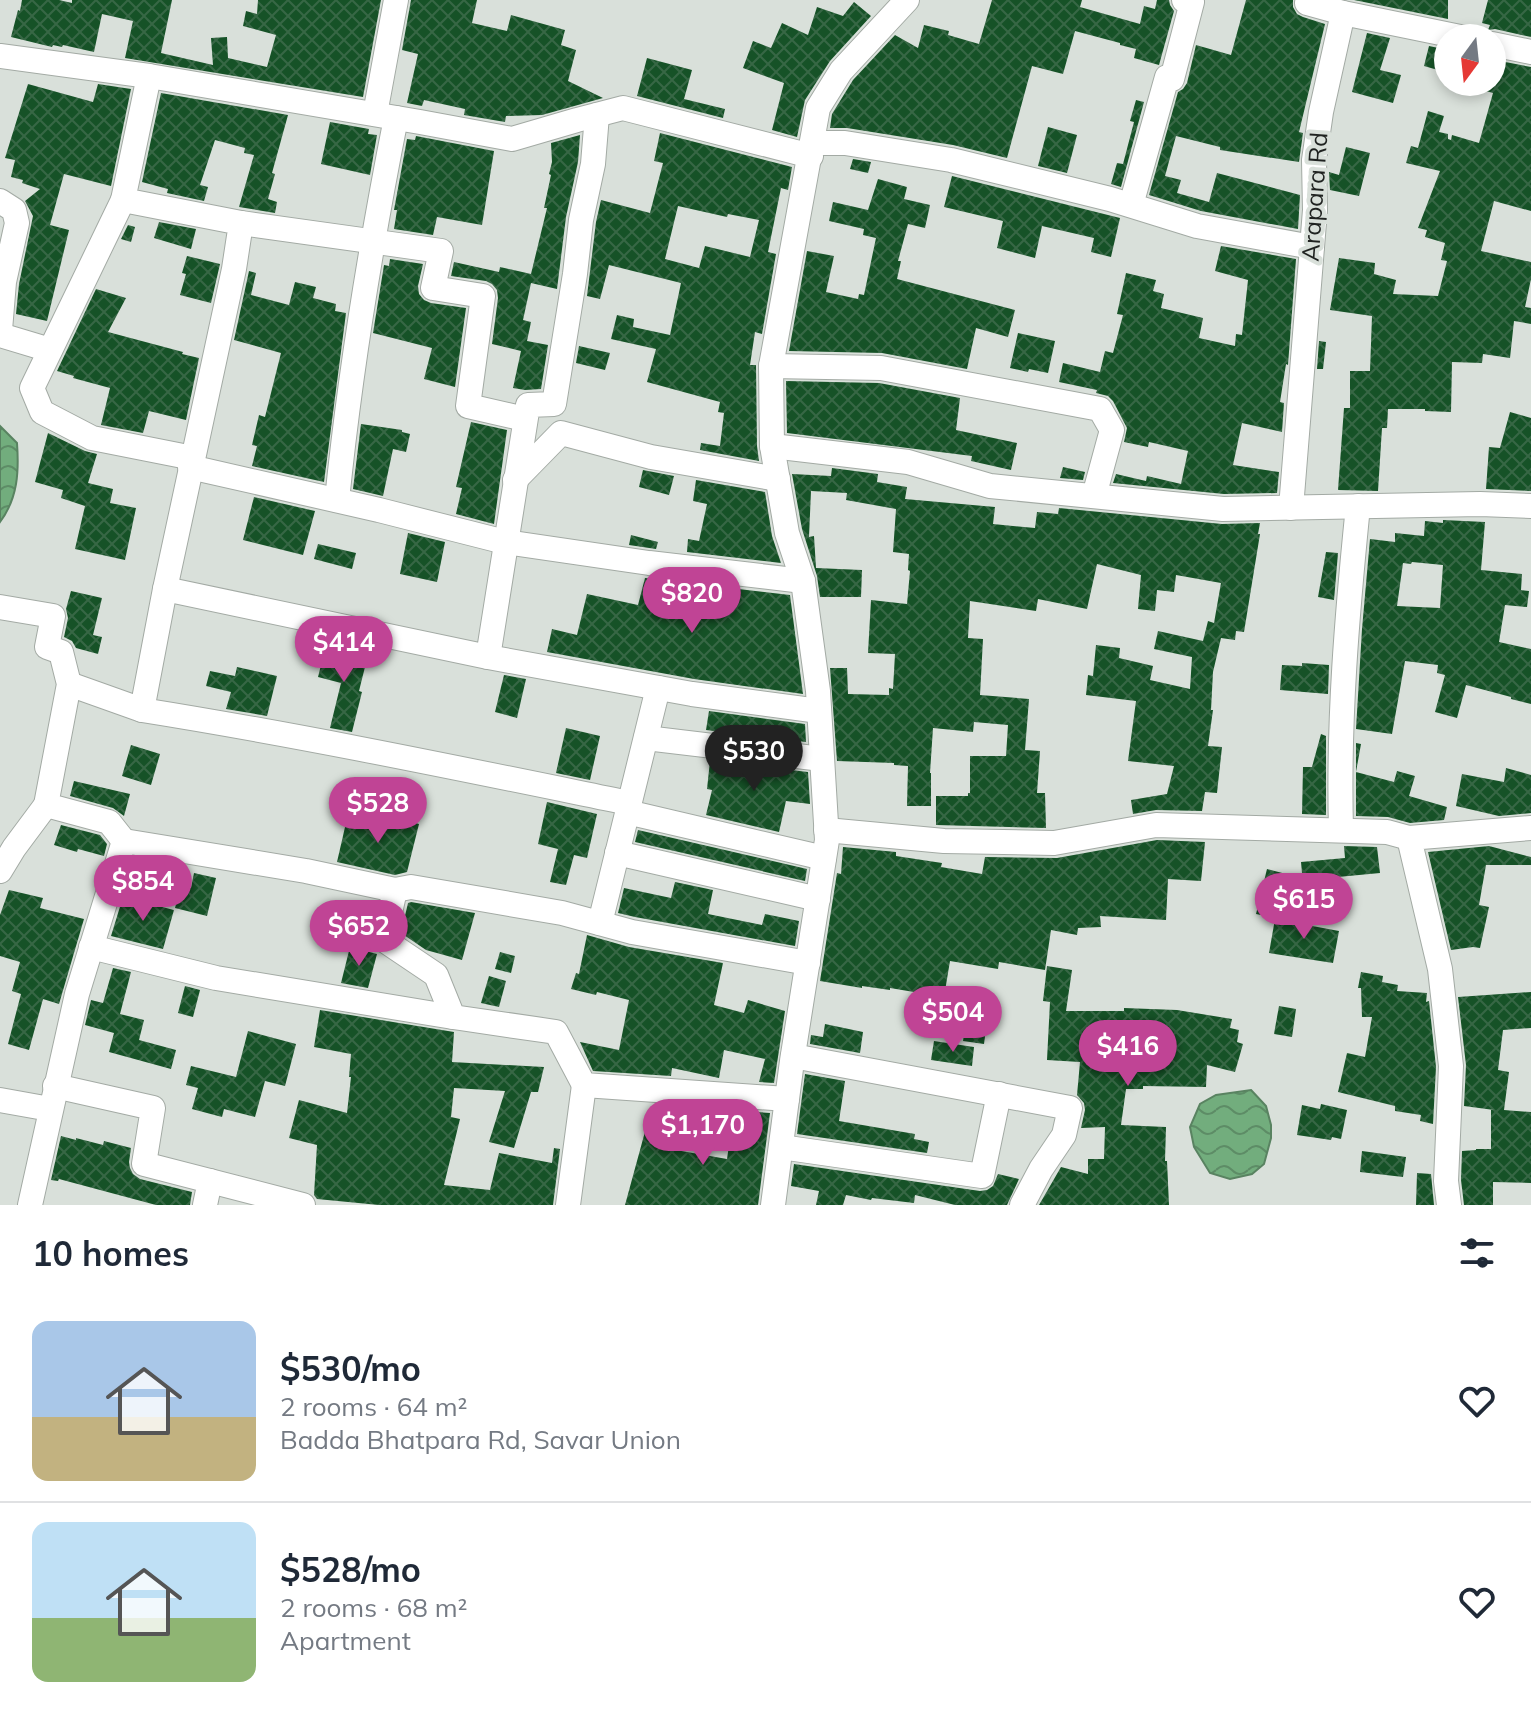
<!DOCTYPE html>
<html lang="en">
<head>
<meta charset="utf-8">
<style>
	:root { --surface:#fff; --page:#f2f2f3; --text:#1f2937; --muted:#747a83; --line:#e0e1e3; --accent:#c04495 }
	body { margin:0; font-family:Mulish,sans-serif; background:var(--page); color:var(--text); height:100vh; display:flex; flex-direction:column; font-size:30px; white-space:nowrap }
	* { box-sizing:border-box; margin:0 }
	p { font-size:26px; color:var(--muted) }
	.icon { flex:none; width:44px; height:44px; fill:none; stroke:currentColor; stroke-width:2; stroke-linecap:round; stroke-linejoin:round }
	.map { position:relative; height:1205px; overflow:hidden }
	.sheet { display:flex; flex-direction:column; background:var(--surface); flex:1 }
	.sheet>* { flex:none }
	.needle { width:52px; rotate:195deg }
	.buttons { position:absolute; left:1434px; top:24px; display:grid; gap:16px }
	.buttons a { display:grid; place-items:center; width:72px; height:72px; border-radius:50%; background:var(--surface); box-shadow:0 4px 12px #0003; font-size:40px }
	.price { position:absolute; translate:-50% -68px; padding:0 18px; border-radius:28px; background:var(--accent); color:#fff; font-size:26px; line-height:52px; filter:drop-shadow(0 2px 4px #0008) }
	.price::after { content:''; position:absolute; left:50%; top:48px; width:24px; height:18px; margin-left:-12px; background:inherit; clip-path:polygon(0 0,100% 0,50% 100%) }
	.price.on { background:#222; color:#fff }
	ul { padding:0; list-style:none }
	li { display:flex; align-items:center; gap:24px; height:200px; padding:0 32px }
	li+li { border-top:2px solid var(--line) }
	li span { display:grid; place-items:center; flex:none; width:224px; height:160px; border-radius:16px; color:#555 }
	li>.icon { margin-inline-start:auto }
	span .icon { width:96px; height:96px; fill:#fffc; stroke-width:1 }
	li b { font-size:34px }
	h2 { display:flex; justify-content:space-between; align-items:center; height:96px; padding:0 32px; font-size:34px }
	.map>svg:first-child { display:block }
</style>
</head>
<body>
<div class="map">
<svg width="1531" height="1205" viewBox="0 0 1531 1205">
	<defs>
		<pattern id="water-waves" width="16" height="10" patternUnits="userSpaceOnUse" patternTransform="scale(2)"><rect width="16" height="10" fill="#72ad7d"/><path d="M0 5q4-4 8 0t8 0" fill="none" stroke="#5d8c66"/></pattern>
		<pattern id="building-cross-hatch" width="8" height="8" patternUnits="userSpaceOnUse" patternTransform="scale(2)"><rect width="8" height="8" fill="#165227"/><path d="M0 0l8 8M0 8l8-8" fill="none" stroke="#376745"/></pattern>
	</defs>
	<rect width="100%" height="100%" fill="#d9e0da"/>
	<!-- water -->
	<g fill="url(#water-waves)" stroke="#598361" stroke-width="2">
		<path d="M0,426L17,443C19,471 18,498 0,522Z"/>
		<path d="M1251,1090L1266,1106L1271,1125V1138L1264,1164L1252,1174L1230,1179L1210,1173L1194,1147L1190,1127L1200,1104L1216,1095Z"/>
	</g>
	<!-- building -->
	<g fill="url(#building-cross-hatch)" fill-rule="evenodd">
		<path d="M22,0H59L72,3V0H172L161,53L213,65L211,38L227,37L228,58L267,67L276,35L243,26L246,11L257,14L258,0H381L363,97L125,58L133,21L102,14L94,52L63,45L62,47L53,45L52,47L11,37L18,10L20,11Z"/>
		<path d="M411,0H477L472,23L507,31L511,15L565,30L561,45L576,50L568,81L603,98L542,115L506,116L505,122L464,115L465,109L424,100L422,106L407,103L418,54L402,50Z"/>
		<path d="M992,0H1082L1080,7L1140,24L1144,6L1155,9L1157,0H1169L1170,5L1174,11L1159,65L1134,58L1136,49L1120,45V43L1075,31L1063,74L1032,66L1007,158L953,145L847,128H830L832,114L853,80L895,35L918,48L924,25L949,31L948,35L979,44Z"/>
		<path d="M1246,0H1293V7L1297,14L1303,17L1325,24L1299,132L1303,133L1299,162L1220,150V147L1176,136L1165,176L1181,180L1177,193L1209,202L1217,173L1300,195L1298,229L1201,211L1149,195L1178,92L1183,89L1187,83L1196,45L1231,55Z"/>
		<path d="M1354,0H1448V19Z"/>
		<path d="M1488,0H1531V37L1495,29L1488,30L1490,25L1482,23Z"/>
		<path d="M854,2L871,16L830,61L805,100L797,137L772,130L784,83L743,68L753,41L771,48L782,23L808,35L817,7L843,16Z"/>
		<path d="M1367,33L1390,38L1380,70L1401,75L1393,103L1352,92Z"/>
		<path d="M1429,46L1448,50V73L1424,66Z"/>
		<path d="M647,58L692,70L684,99L725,109L723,118L637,96Z"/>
		<path d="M1495,60L1531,67V211L1494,201L1481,251L1531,262V279L1525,307L1531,308V324L1514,321L1510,358L1483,354L1482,363L1452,362L1451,412L1425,411V409H1388L1387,428H1382L1378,491L1338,490L1344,408H1350V371H1370L1372,316L1330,310L1339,258L1375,263L1374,274L1396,280L1393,294L1438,296L1447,261L1441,260L1445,243L1425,237L1427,230L1418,228L1440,171L1406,163L1411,146L1418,148L1428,111L1444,116L1439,132L1448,134V139L1451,140L1452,135L1479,143L1493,93L1486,91L1489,82H1492V70Z"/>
		<path d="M28,84L93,102L98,84L131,89L111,186L64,174L50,225L69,230L47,321L16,314L19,284L33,216L25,201L40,189L22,183L23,180L11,177L15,160L5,158Z"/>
		<path d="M161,93L288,115L272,173L275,174L268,199L277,202L275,213L239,207L254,155L244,153L245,148L215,140L200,185L208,187L204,201L167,193L168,189L142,182Z"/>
		<path d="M1136,100L1144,102L1121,187L1111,184L1117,163L1123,164L1134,122L1130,121Z"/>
		<path d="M330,122L369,129L368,134L377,135L370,175L321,164Z"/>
		<path d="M1048,127L1077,135L1067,173L1038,166Z"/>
		<path d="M660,133L792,167L788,190L781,188L768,252L776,254L762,334L755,332L750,365H756L757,446L759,461L700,450L701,443L720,446L724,413L718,412L720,402L647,382L656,349L611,339L617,315L634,319L633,327L670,335L681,283L609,265L600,299L587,296L596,222L601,200L650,213L663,163L654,161ZM678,206L727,217L728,214L759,220L750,257L705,246L699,268L665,259Z"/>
		<path d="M580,135L578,162L566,217L557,289L531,283L523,320L531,322L527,341L548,345L541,389L525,390L513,388L521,351L492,344L498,298L497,290L492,284L486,281L451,276L454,262L499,272L500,267L531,274L547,208H544L551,175L549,174L552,162L551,143Z"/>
		<path d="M416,136L494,151L482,225L437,217L433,235L394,229L397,210H394L407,139L415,140Z"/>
		<path d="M1346,147L1370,153L1359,196L1330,190L1329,172L1339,175Z"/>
		<path d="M853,159L871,162L868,173L850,169Z"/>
		<path d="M952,176L1120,218L1111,257L1091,252L1094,238L1042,226L1035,258L997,248L1003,221L944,207Z"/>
		<path d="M878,179L907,187L904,199L930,205L925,228L908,224L898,261H901L897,279L1015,310L1008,337L976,328L967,369L882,353L789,351L807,251L834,256L826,292L858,299L859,294L864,295L876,238L863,235L864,229L829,221L833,202L868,210Z"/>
		<path d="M159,222L196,229L191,249L154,238Z"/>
		<path d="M128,225L135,227L131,242L121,239Z"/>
		<path d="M1221,246L1296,259L1288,365L1286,364L1280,402L1284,403L1282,432L1242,423L1233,465L1279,472L1277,493L1224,494L1113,483L1116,474L1146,481L1147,476L1181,484L1188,451L1149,442L1148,447L1124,442L1127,428L1113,401L1108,396L1096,393L1097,390L1059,382L1063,363L1100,372L1105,351L1113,353L1123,315L1117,314L1126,273L1156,280L1153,291L1164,294L1161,308L1203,318L1199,338L1235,346L1236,334L1242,335L1248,280L1215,271Z"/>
		<path d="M187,256L220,264L211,303L180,295L186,274L182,273Z"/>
		<path d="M390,259L423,264L418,286L419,294L424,300L431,303L466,308L455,387L424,379L432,348L373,333L384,265L389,266Z"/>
		<path d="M249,271L256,273L251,295L289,305L295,282L316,287L313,298L336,304L335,311L346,313L324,482L252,466L257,446L252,445L259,415L265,417L281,353L234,340Z"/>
		<path d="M96,289L126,298L108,332L183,352L182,354L199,358L186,420L149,411L143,433L101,425L110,388L73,378L74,376L57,371Z"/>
		<path d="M1018,333L1055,341L1048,373L1029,369L1028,372L1010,368Z"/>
		<path d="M1319,341L1326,342L1323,369H1317Z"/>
		<path d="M579,346L610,353L605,370L576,363Z"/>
		<path d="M786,381L879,383L960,398L956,430L1017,443L1011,470L971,461L972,456L787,433Z"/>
		<path d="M1510,412L1531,418V491L1486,489L1489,447L1500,448Z"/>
		<path d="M471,422L507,430L494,524L456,514L462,488L456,487Z"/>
		<path d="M361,424L402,430V432L410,434L406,452L393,449L383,496L353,489Z"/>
		<path d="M48,433L85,451L97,454L88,483L113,489L110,503L136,508L125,560L75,549L85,506L61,498L63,490L35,482Z"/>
		<path d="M1063,467L1085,472L1083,480L1060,478Z"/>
		<path d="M832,468L878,474L877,482L907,487L905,499L995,507L993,524L1035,528L1037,512L1058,514L1059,508L1222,524L1260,523L1258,534H1260L1244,632L1236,631L1235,640L1221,638L1213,672L1211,710H1213L1208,746L1222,747L1217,793L1205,792L1202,811L1156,810L1133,814L1131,800L1167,794L1174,766L1128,761L1136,701L1086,695L1088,675L1093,676L1096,645L1120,648L1119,658L1153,666L1150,680L1190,689L1192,657L1154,649L1158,631L1203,641L1208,621L1214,623L1221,583L1176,575L1174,592L1157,590L1155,611L1138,609L1141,575L1097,564L1087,609L1038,599L1036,611L970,601L968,638L983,639L980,695L1029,699L1025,750L1040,751L1037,793H1045L1046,828L936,825V796H968V793H970V756H1006L1008,725L974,722L973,732L933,728L930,773H931V806H907L908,766L894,765V763L837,761L830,668H847L848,694L889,695V688L893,689L895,654L868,653L871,600L907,604L910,571L908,570L909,554L893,552L896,509L846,500L847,493L811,491L809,537L814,536L816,568L862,570L861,597H820L817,576L802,529L792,474L831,476Z"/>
		<path d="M643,470L674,476L669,495L639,487Z"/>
		<path d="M696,480L765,492L772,536L781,563L687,552L688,539L699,541L707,504L693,501Z"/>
		<path d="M254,497L315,511L303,555L243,540Z"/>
		<path d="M1443,520L1485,522L1481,570L1522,574L1521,590L1529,591L1527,607L1505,605L1499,642L1531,649V704L1511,699V697L1466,685L1457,718L1435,712L1445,675L1437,673L1438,665L1405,661L1392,734L1356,729L1362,629L1370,539L1395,542V533L1424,536L1425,521L1443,523ZM1412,562L1443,565L1440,608L1397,606L1403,563L1411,564Z"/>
		<path d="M408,533L445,542L437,582L400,574Z"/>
		<path d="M631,535L658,542L656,549L629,545Z"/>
		<path d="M318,544L356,553L352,569L314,559Z"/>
		<path d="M1326,552L1338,553L1334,600L1318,597Z"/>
		<path d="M645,578L790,595L803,694L694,679L547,652L552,629L577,635L587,594L638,605Z"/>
		<path d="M71,591L102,598L93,635L102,637L98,654L76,648L72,641L64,637L68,618L66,609Z"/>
		<path d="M336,640L351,643L347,658L366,663L359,691L362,692L352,732L330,728L341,683L318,677L324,653L332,655Z"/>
		<path d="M1302,663L1329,665L1328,694L1280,690L1282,665L1302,666Z"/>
		<path d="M237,667L277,676L267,716L226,709L231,692L206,686L210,671L235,676Z"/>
		<path d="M504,675L526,679L517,718L495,712Z"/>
		<path d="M709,711L805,724L806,742L706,730Z"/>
		<path d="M566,728L600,736L590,780L556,773Z"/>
		<path d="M1321,734L1326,736V815L1302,814L1303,767H1312Z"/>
		<path d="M1356,743L1361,744L1356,772L1394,782L1397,771L1415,776L1409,796L1447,807L1444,820L1410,823L1388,817L1356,816Z"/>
		<path d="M131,745L160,754L151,785L122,776Z"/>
		<path d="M710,761L808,772L810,804L786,801L779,832L706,815L712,790L707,789Z"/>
		<path d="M1506,768L1531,775V813L1499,816L1456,806L1462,774L1504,782Z"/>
		<path d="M74,781L130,794L124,816L113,808L70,796Z"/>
		<path d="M547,802L597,814L587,858L574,855L566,885L550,882L558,849L538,844Z"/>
		<path d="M348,814L398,826L400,819L419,824L407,872L395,875L337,862Z"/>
		<path d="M61,825L100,835L107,844L104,856L78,849L77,852L54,845Z"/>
		<path d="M638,830L807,869L805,881L635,842Z"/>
		<path d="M1157,840L1205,842L1201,881L1168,879L1166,920L1100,916L1101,927L1078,928L1077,935L1051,930L1045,970L999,962L998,969L950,961L944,997L890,988V990L862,986V988L820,981L837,873L841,874L843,847L896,852V856L942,863L941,867L982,874L985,857L1057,858Z"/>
		<path d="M1344,846L1377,847L1380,873L1338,877V881L1303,884L1301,862L1345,858Z"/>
		<path d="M1489,846L1531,857V865H1486L1479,905L1489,907L1480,948L1473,947L1451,950L1428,852Z"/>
		<path d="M1267,869L1286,874L1275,918L1256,914Z"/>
		<path d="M194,873L216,878L207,916L175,908L181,885L191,888Z"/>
		<path d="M675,882L713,890L708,914L762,925L765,914L799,921L795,946L635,917L618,913L624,888L671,898Z"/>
		<path d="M9,890L43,898L40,908L84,919L59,1004L43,999L29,1050L8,1044L21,994L12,991L20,962L0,956V915Z"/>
		<path d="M123,897L174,910L163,949L111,936Z"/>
		<path d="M411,902L475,913L462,960L426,950L401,933L408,903Z"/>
		<path d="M1275,919L1339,931L1333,963L1269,953Z"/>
		<path d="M587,935L629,947L723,963L714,1005L744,1013L748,1000L785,1011L774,1083L759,1082L765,1059L724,1050L719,1078L672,1068L671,1076L593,1071L580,1042L619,1050L629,1000L597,992L596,995L571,989L576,973L579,974Z"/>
		<path d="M350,947L377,954L368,988L341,983Z"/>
		<path d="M500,952L515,956L511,973L495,969Z"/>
		<path d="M1047,966L1072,970L1066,1011H1124V1008L1177,1010L1232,1019L1230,1028L1239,1030L1237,1042L1243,1044L1235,1072L1207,1065L1206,1087L1143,1086V1089H1126L1121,1125L1166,1127L1165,1161H1167L1169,1205H1039L1061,1167L1088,1174V1159H1104L1105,1127L1081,1128L1085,1110L1084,1103L1077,1095L1080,1062L1047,1060L1050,1002L1043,1001Z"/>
		<path d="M113,968L131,972L120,1014L144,1020L139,1040L176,1050L171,1069L109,1052L114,1033L85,1025L91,1000L103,1003Z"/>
		<path d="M1361,972L1383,976L1382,982L1398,985L1397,991L1427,993L1426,1002L1429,1001L1436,1067L1433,1124L1420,1121L1421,1115L1395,1111V1106L1338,1092L1347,1053L1365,1057L1372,1017H1362L1361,988H1358Z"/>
		<path d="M489,976L506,981L499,1007L481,1003Z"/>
		<path d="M185,986L200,990L193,1017L178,1013Z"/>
		<path d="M1531,992V1028L1503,1030L1498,1070L1509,1072L1504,1110L1531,1112V1183L1493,1182V1205H1464L1461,1180L1462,1151L1476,1150V1149H1491V1110H1494L1464,1106L1466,1065L1458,997Z"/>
		<path d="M1279,1006L1296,1009L1292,1037L1274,1034Z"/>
		<path d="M320,1010L454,1032L452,1062L544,1067L538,1092H531L514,1148L489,1142L505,1091L454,1088L451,1117L460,1119L444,1185L490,1190L499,1153L552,1163L554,1148L560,1149L553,1205H379L317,1199L314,1195L317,1145L289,1138L299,1100L347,1113L351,1077H349L351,1054L314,1047Z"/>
		<path d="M968,1011L988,1014L984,1044L963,1041Z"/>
		<path d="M825,1024L863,1032L860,1053L810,1044L811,1035L823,1037Z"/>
		<path d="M248,1031L296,1044L285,1086L265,1081L255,1117L224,1109L222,1117L192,1109L198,1088L186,1085L191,1066L236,1077Z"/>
		<path d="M934,1041L974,1047L972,1066L931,1060Z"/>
		<path d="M805,1074L845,1081L839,1121L915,1134L914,1139L929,1142L927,1153L797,1134Z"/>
		<path d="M1321,1104L1347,1110L1341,1139L1332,1137L1331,1140L1297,1135L1302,1105L1320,1109Z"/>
		<path d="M711,1109L770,1113L758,1205H625L646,1128L674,1136L670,1149L727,1159L732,1125L709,1122Z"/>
		<path d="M61,1136L76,1140V1138L103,1145L104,1141L131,1148L129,1162L130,1168L133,1174L140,1179L192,1192L190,1205H156L59,1179L58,1181L51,1180Z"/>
		<path d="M1362,1151L1406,1157L1403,1177L1360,1172Z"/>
		<path d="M794,1164L980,1191L987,1190L993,1186L998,1174L1019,1179L1007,1205H955L915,1195L914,1203L872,1198L871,1200L846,1195L843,1205H816L819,1191L791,1186Z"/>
		<path d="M1417,1173L1431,1174L1434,1205H1416Z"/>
	</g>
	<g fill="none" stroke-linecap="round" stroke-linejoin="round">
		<!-- street casing -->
		<g stroke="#a3aaa4" stroke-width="26">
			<g id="street">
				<path d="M1308,0L1307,3L1343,13"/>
				<path d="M1492,44L1531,52"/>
				<path d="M0,56L149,76L420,122L512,139L577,120L623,108L811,156"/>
				<path d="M149,76L123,200L241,223L234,269L165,589L488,657L692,694L819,711"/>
				<path d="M375,114L396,0"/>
				<path d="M813,143H845L951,160L1110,199L1197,226L1312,247"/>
				<path d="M123,200L32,388L42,412L92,438L193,458"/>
				<path d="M0,201L14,210L17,223L4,282L0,330"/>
				<path d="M1131,205L1167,77L1172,79L1192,2L1184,0"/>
				<path d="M241,223L441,251L433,288L483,296L468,406L525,419"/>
				<path d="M0,335L50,350"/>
				<path d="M771,366L881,368L1100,409L1112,430L1094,496"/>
				<path d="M772,446L908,462L990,486L1223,509L1480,504L1531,506"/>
				<path d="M190,467L379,510L505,542L649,563L803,581"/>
				<path d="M515,480L561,433L651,457L778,479"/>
				<path d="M337,500C350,372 371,244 396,118"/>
				<path d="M1291,508L1315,210L1314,160L1321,112L1343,13L1465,38"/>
				<path d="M165,589L142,710C305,736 467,770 629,803"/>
				<path d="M0,607L53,616L47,647L61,652L69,684L46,805L109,822L124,841"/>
				<path d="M488,657L528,405L554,404L575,274L581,220L593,164L597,115"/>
				<path d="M69,684L142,710"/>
				<path d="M646,738L822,759"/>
				<path d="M627,812L824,858"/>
				<path d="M826,830L944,841L1054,843L1156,825L1387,832L1409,838"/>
				<path d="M1341,830C1338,720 1347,615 1358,506"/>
				<path d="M617,853L818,899"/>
				<path d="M0,871L14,848L46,805"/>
				<path d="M395,890L411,887L562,913L632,932L808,963"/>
				<path d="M600,923L658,688"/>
				<path d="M91,947L216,978L453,1017"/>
				<path d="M793,1056L1070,1108L1064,1135L1041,1169L1022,1205"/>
				<path d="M55,1086L153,1108L144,1164L303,1205"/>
				<path d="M0,1100L50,1109"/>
				<path d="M781,1147L982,1176L999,1094"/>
				<path d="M30,1205L77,994L124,841L306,871L395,890L384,940L436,975L453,1017L556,1032L584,1085L787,1099"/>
				<path d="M205,1205L210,1181"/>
				<path d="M568,1205L584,1085"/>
				<path d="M773,1205L792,1061L827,840L818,691L803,581L787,533L772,446L771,366L818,108L841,71L907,0"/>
				<path d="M1449,1205L1446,1181L1451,1066L1440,969L1409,838L1531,828"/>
			</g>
		</g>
		<!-- street -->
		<use href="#street" stroke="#fff" stroke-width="24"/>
	</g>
	<g text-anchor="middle" stroke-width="8" stroke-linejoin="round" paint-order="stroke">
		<!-- street labels -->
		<g font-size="24" fill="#1f2220" stroke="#d9e0da">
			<text transform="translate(1315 197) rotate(-86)" y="8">Arapara Rd</text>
		</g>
	</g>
</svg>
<div class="buttons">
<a><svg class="needle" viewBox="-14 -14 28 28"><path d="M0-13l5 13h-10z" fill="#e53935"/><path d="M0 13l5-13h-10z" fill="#747a83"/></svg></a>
</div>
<b class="price" style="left:692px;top:635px">$820</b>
<b class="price" style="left:344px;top:684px">$414</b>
<b class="price on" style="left:754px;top:793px">$530</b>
<b class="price" style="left:378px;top:845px">$528</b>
<b class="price" style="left:143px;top:923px">$854</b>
<b class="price" style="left:1304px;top:941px">$615</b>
<b class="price" style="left:359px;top:968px">$652</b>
<b class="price" style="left:953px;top:1054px">$504</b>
<b class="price" style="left:1128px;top:1088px">$416</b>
<b class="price" style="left:703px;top:1167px">$1,170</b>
</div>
<section class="sheet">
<h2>10 homes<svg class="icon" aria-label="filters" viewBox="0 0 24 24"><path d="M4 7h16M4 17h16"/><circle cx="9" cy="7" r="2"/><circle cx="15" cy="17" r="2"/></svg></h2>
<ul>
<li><span style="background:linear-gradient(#a9c7e8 60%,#c2b280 0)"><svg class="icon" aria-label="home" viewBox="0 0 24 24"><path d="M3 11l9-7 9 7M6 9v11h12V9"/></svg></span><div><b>$530/mo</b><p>2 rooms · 64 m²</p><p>Badda Bhatpara Rd, Savar Union</p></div><svg class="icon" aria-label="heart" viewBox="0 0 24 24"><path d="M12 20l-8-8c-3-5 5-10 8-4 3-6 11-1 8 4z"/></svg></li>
<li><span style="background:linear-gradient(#bfe0f5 60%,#8fb573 0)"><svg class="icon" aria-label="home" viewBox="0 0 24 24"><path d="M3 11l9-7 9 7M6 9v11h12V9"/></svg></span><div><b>$528/mo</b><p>2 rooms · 68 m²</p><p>Apartment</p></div><svg class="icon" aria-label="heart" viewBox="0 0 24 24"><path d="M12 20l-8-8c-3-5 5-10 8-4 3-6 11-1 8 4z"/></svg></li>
</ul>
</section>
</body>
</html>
